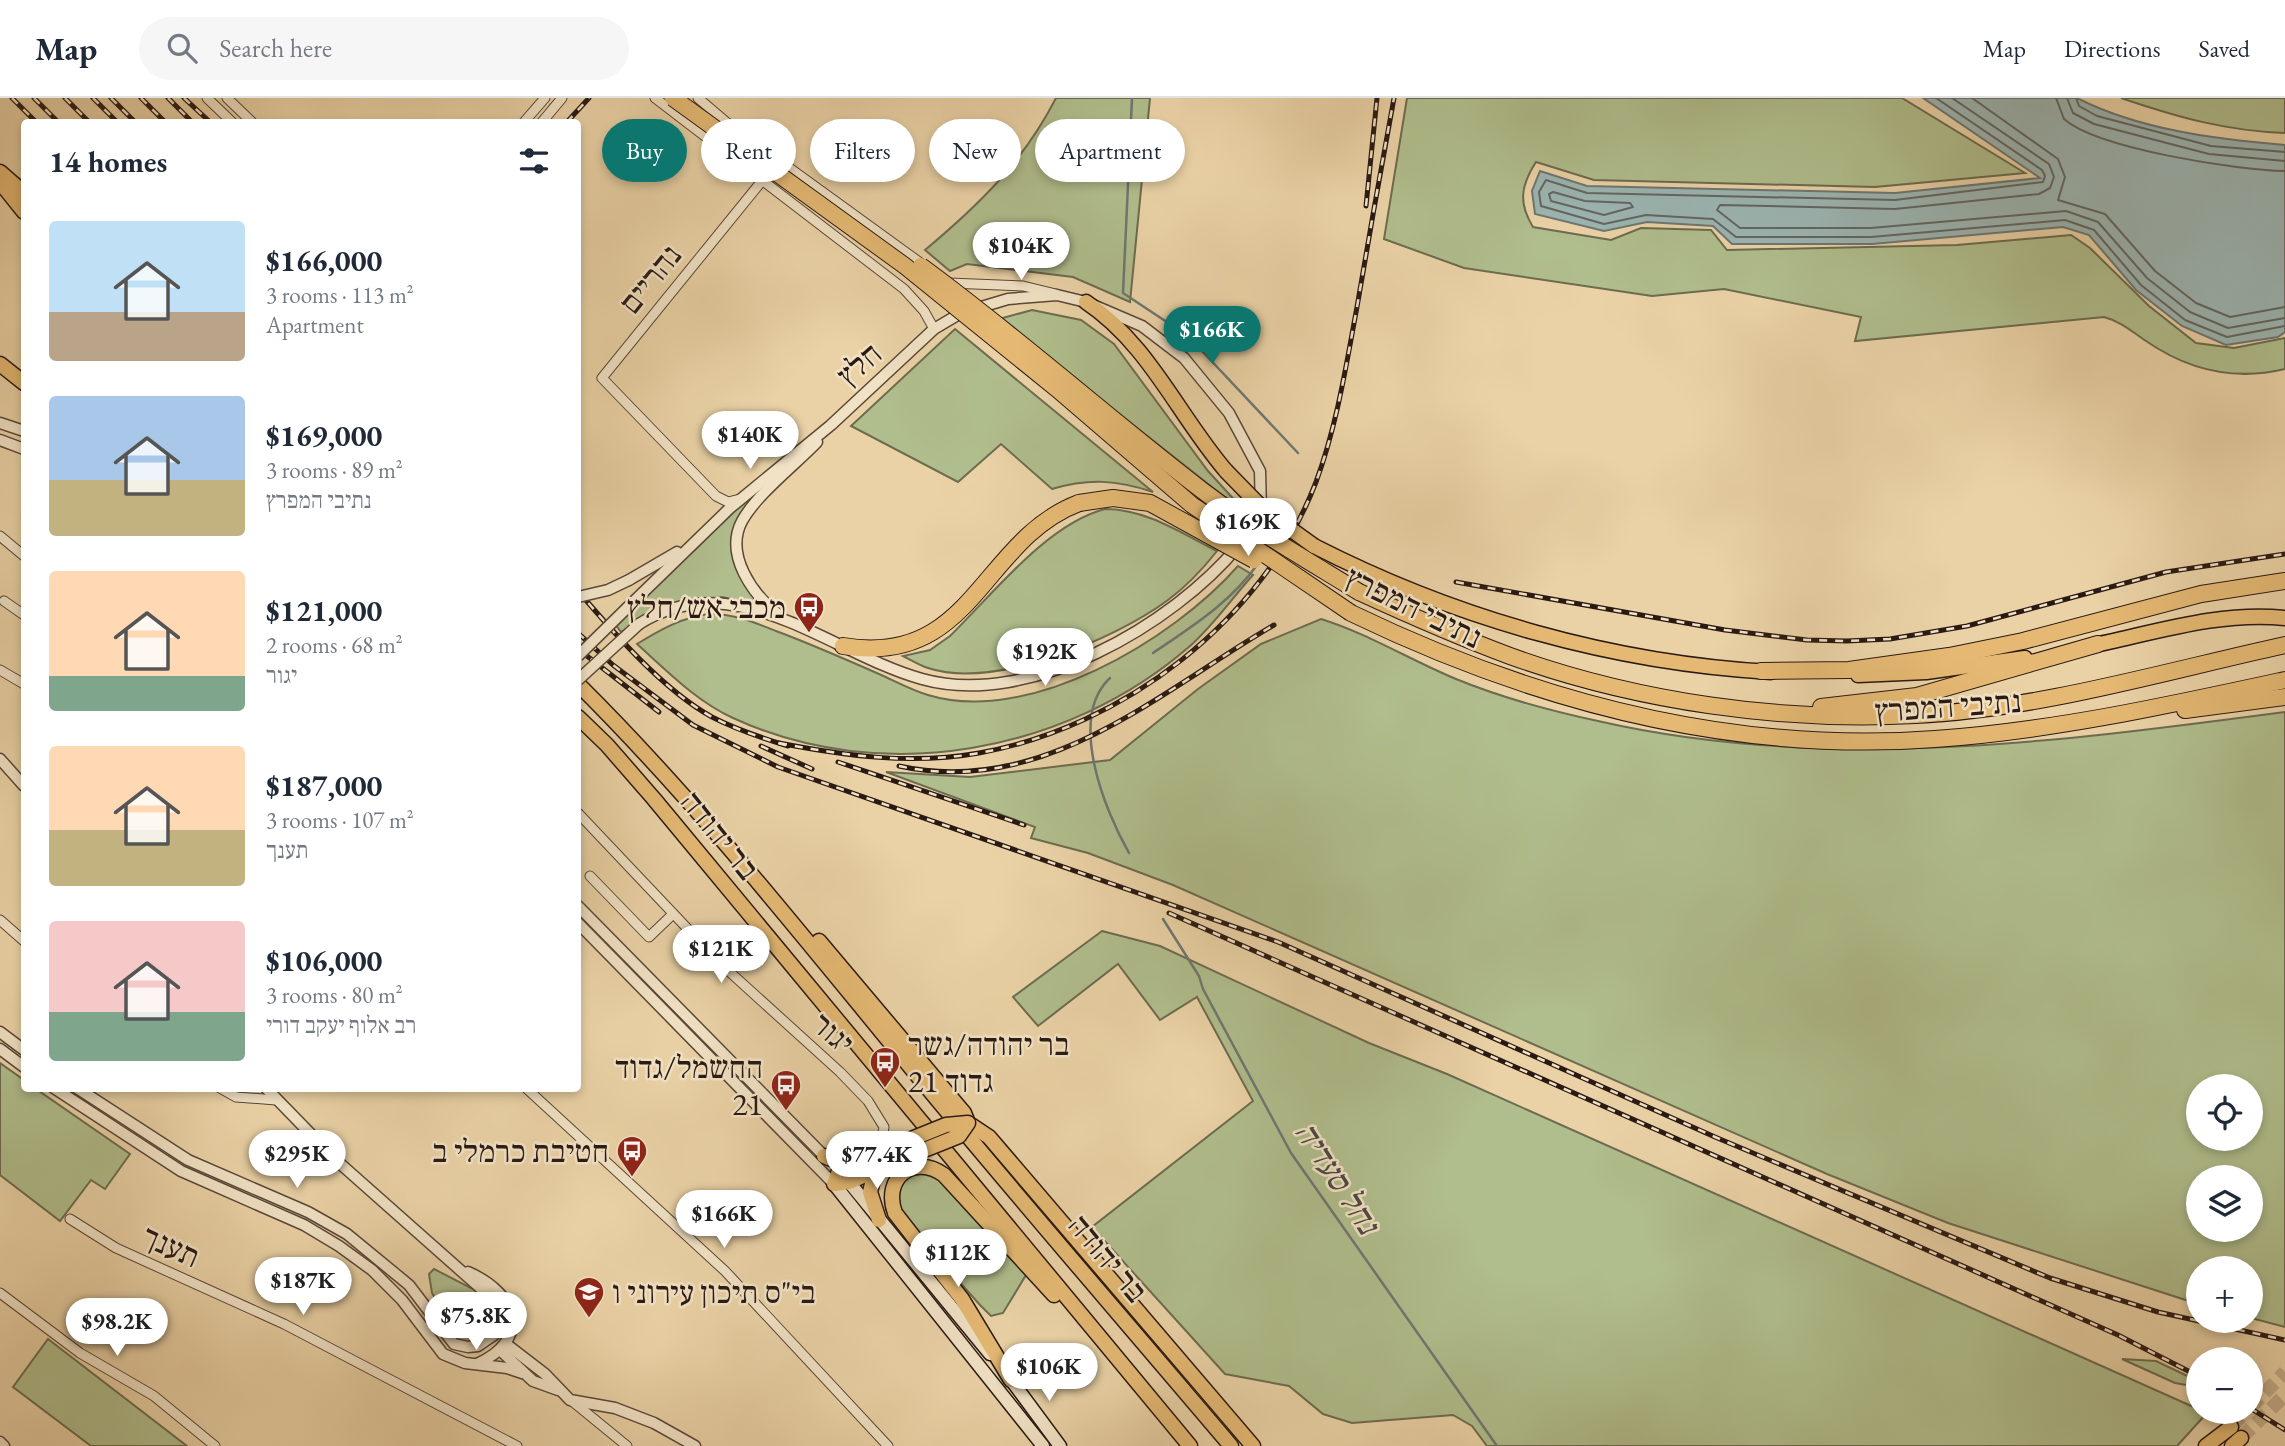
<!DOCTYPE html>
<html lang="en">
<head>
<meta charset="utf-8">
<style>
	:root { --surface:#fff; --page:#f6f6f7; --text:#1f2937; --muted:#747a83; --line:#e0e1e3; --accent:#0f766e }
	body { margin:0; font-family:"EB Garamond","Frank Ruhl Libre",serif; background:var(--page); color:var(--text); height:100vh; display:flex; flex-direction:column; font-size:26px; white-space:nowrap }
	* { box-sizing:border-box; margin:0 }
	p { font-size:23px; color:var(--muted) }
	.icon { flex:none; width:38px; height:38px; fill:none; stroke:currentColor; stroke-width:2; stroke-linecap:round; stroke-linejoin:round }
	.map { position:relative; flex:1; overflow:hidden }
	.drawer { position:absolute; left:21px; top:21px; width:560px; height:973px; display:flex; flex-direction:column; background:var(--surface); border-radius:7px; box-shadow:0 4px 10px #0003 }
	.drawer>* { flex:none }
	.banner { position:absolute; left:602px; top:21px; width:665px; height:63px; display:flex; gap:14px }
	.tools { position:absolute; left:2186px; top:976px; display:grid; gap:14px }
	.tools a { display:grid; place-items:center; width:77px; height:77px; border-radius:50%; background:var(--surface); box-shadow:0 4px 10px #0003; font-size:35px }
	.price { position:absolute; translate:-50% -60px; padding:0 16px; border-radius:24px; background:#fff; color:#222; font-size:23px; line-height:46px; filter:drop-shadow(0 2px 4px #0008) }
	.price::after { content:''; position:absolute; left:50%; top:42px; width:21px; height:16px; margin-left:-10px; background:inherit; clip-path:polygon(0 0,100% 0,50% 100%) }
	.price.current { background:var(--accent); color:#fff }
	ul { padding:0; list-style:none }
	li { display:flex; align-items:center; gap:21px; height:175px; padding:0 28px }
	li span { display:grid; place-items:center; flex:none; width:196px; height:140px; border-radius:7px; color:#555 }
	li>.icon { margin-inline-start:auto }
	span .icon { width:84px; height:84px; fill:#fffc; stroke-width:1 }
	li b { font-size:30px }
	h2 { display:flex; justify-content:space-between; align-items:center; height:84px; padding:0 28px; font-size:30px }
	.chip { padding:0 24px; border-radius:32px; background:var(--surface); box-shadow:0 4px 10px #0003; font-size:24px; line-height:63px }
	.chip.current { background:var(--accent); color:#fff }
	header { display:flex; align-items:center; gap:42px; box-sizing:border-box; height:98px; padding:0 35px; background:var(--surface); border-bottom:2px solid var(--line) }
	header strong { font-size:33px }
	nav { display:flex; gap:38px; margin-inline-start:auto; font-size:24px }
	.search { width:490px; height:63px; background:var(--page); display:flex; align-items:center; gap:18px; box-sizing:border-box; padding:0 24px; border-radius:38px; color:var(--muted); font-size:26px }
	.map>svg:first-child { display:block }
</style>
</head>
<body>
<header>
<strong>Map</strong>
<div class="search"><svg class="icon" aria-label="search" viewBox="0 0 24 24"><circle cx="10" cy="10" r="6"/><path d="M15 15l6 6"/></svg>Search here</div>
<nav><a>Map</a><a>Directions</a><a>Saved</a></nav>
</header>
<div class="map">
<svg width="2285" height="1348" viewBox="0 0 2285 1348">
	<rect width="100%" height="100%" fill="#ead2a6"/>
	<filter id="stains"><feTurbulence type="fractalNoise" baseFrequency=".00286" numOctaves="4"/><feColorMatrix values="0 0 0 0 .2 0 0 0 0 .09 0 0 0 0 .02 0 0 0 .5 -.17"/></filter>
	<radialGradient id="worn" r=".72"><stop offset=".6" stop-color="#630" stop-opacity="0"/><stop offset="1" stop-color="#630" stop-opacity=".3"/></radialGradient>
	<!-- green -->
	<g fill="#b0bd8c" stroke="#6d6b50" stroke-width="2" fill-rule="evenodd">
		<path d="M1056,0H1150L1130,204L1073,179L967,166L950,173L925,152C980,106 1023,64 1056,0Z"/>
		<path d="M1407,0H1902L2025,75L1875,89L1594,82L1536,64C1521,87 1518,105 1533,129L1611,142L1641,130L1711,132L1727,152L1957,147L2071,137L2090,150L2149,208L2196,245L2234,250L2285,240V271C2235,283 2188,272 2146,243C2131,233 2122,224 2104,219L1855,243L1861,219L1724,191L1652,198L1464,170L1384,141Z"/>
		<path d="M2121,0H2285V35C2226,33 2177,19 2121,0Z"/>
		<path d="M1032,212L1081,222L1114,246L1208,373L1250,419L999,221Z"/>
		<path d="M955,231L1153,394C1117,382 1089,380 1052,391L1001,346L958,384L851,328Z"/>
		<path d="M760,388L764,393L734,440L763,508L722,499L671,505L621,534L616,527Z"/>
		<path d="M1105,411C1146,411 1181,435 1217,453C1202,472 1187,488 1168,502C1114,542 994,592 928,570C919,567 911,562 903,558L930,552L950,538C993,496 1047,426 1105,411Z"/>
		<path d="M1238,468L1253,477C1232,500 1213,528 1190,548C1067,655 883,689 733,620C696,603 667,573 637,546C658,533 684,518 710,516C732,515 756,525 776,533C811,546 845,561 879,576C895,583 911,592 928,597C1029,628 1173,542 1238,468Z"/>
		<path d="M1321,521C1369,536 1410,562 1456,581C1500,599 1551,613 1598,623C1825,675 2057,644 2285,614V1229L2251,1220L2250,1171H2198V1206L1948,1125L1827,1076L1173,787L1088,755L1031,740L1035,729L886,674L970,679L1110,662L1198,591L1261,546ZM2198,989H2250V1041H2198ZM2198,1080H2250V1132H2198Z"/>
		<path d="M1102,833L1160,848L1369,945L1447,976L2198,1311V1314L2207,1315L2177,1348H1487L1472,1328L1453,1317L1352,1325L1323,1316L1289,1288L1225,1276L1092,1129L1253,1003L1197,899L1160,922L1118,866L1038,928L1013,899Z"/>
		<path d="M0,965L24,982V990L36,991L130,1056L105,1091L91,1082L60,1123L0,1077Z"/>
		<path d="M933,1073L1026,1177L1003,1215L991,1218L980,1207L909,1127L896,1105L900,1080Z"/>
		<path d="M434,1171L475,1192L489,1206L483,1232L469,1238L453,1232L432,1195L429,1176Z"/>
		<path d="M48,1241L187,1348H91L13,1289Z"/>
		<path d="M2122,1261L2156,1263L2198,1283V1289L2175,1285Z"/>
	</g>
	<!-- water -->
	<path fill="#9cb5b2" stroke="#6e7772" stroke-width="2" d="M1923,0H2077C2140,32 2216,41 2285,47V234L2278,239L2226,247L2182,228L2136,192L2089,137L2063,129L1872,146H1732L1713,128L1647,124L1604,133L1535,116L1532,93L1540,73L1587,88L1895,95L2040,80Z"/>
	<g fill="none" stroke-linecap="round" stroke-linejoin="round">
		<!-- shore -->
		<g stroke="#636762" stroke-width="2">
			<path d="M1936,0L2042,72L2045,78L2043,84L1895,102L1587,95L1546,82L1539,94L1541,108L1604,126L1646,117L1713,121L1736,139H1871L2065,122L2094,132L2141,187L2185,222L2227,239L2285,228"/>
			<path d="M1952,0L2049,66L2054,79L2050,90L2039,96L1895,111L1720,107L1717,112L1740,130H1871L2066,113L2098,124L2147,180L2190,214L2228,230L2285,220"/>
			<path d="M1972,0L2058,61L2065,79L2058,102L2105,116L2155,173L2196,205L2230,219L2285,209"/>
			<path d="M2056,0L2064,21C2098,51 2237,72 2285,73"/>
			<path d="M2067,0L2073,15L2094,26L2209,56L2285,63"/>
			<path d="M2076,0L2079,8L2097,18L2211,48L2285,54"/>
			<path d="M1553,94L1585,103L1630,105L1633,109L1604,117L1551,103L1549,96Z"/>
		</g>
		<!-- stream -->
		<g stroke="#6e7772" stroke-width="2.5">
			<path d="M1132,0L1123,195L1188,238L1298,355"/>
			<path d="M1153,555C1191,529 1230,505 1257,467"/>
			<path d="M1110,580C1067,620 1105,713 1129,755"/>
			<path d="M1163,821L1199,878L1203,891L1291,1055L1497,1348"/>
		</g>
		<!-- trunk-tunnel -->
		<g stroke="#c4ad89" stroke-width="14" stroke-dasharray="14 7" stroke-linecap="butt">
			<path d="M2250,1310L2285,1274"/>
			<path d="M2231,1329L2246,1314"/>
			<path d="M2241,1340L2285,1297"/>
		</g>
		<!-- minor casing -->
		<g stroke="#5a4738" stroke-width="11">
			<g id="minor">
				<path d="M207,0L232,24"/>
				<path d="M227,0L252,24"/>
				<path d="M655,0L904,191L924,213L934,231"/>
				<path d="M698,0L726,24L926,169"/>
				<path d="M524,24L545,0"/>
				<path d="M542,24L562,0"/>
				<path d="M949,185L1023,188L1056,196"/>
				<path d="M740,401L728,404L716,398L602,280L761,84"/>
				<path d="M0,438L24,458"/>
				<path d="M4,503L24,517"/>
				<path d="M0,572L24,586"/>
				<path d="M578,715L722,867L840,974L868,1003L884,1029L880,1053"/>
				<path d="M590,778L649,839L673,816"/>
				<path d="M0,822L24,843"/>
				<path d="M220,990L236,999L276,1002"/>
				<path d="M526,990L725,1173L888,1348"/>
				<path d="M70,1121L116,1150L284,1226L517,1348"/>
				<path d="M0,1195L80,1255L154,1298L215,1348"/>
				<path d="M572,1303L627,1348"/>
			</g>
		</g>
		<!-- tertiary casing -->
		<g stroke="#5a4738" stroke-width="13">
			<g id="tertiary">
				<path d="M0,325L24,333"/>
				<path d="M0,342L24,351"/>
				<path d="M629,482L677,454"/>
				<path d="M627,510L730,410L831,327L934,231L961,215L1008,201L1057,197L1086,204L1142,228L1184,260L1229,315L1260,373L1261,414L1251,431"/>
				<path d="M779,517C753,497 724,457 742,423C757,396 795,367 817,344"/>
				<path d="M639,526C736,465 829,555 922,581C1029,611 1173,527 1239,447"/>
				<path d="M0,661L24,688"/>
				<path d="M578,808L828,1062"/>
				<path d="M578,825L834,1086"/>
				<path d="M0,934L24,952"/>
				<path d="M0,951L24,969"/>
				<path d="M54,990L181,1073L304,1127L339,1148L372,1172L402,1202L443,1256L465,1265L507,1270L522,1275"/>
				<path d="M77,990L188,1062L308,1114L347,1136L409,1187L454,1246L468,1249L478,1248L494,1237L498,1220L486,1195L336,1062L266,990"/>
				<path d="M468,1174C518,1196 532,1241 477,1266"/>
				<path d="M506,1246L545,1276L570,1302L615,1310L654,1325L695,1348"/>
				<path d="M500,1252L533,1283L558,1292"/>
				<path d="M0,1344L4,1348"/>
			</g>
		</g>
		<!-- secondary casing -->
		<g stroke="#2a1913" stroke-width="15">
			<g id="secondary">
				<path d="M849,1084L990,1256"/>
				<path d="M834,1086L1043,1348"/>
				<path d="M1006,1275L1060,1348"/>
			</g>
		</g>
		<!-- trunk casing -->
		<g stroke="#2a1913" stroke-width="17">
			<g id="trunk">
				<path d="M0,74L24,95"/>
				<path d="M0,84L24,114"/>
				<path d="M1086,204C1149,246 1178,317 1226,373"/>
				<path d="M0,266L24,285"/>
				<path d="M1314,448C1455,520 1612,565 1771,574"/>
				<path d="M2090,548C2154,535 2219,513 2285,520"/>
				<path d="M1858,577L1926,574L2025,560"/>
				<path d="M578,586C700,707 807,844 917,977C1020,1102 1126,1224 1231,1348"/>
				<path d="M578,619L607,647L654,701L1190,1348"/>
				<path d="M819,843L964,1015L968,1025L989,1039L1253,1348"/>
				<path d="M899,1046L839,1073L834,1086L849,1084L904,1060"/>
				<path d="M824,1058L836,1063H854"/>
				<path d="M875,1074L870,1094L879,1122"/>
				<path d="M1011,1282L962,1201L895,1115C882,1080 914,1055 944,1077L1054,1197"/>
				<path d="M2206,1348L2231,1329"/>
				<path d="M2232,1348L2241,1340"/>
			</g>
		</g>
		<!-- motorway casing -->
		<g stroke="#2a1913" stroke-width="18">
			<g id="motorway">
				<path d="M1359,494C1409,517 1459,539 1510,558C1638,604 1781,624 1916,617C2039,611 2166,573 2285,547"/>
				<path d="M1351,515C1533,603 1731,656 1935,641C2052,633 2170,607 2285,582"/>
				<path d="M843,548C973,570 981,442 1079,405"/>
				<path d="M1761,573L1849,572L1949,558L2023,543L2201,496L2285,483"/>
				<path d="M1821,609L1917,598L2098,546"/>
				<path d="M2185,612L2285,599"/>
			</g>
		</g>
		<!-- minor -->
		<use href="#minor" stroke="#f1e2c5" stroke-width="9"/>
		<!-- tertiary -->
		<use href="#tertiary" stroke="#f1e2c5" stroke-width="10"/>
		<!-- secondary -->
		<use href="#secondary" stroke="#f1e2c5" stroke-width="12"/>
		<!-- trunk -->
		<use href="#trunk" stroke="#e5b973" stroke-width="14"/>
		<!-- motorway -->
		<use href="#motorway" stroke="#e5b973" stroke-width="16"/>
		<!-- rail casing -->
		<g stroke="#2a1913" stroke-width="5">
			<g id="rail">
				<path d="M12,0L36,24"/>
				<path d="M34,0L58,24"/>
				<path d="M65,0L89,24"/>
				<path d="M93,0L117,24"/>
				<path d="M111,0L135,24"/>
				<path d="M141,0L165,24"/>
				<path d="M168,0L192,24"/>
				<path d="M184,0L210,24"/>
				<path d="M567,24L589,0"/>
				<path d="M1366,108L1377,0"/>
				<path d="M1456,484L1725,532L1807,542L1847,543L1890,541L1967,528L2166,474L2285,456"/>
				<path d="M578,493C614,535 663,592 712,619C735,631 762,640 788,648"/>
				<path d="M578,535L613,567L693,627L778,669L1278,844L1715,1039L2050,1180L2158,1214L2285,1242"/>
				<path d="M578,551L659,614"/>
				<path d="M779,645C846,658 911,667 979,655C1123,629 1263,523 1316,384C1337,327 1346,268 1357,209C1369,139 1381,70 1394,0"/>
				<path d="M761,648L812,671"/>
				<path d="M838,664L1024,727"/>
				<path d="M899,668C1044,700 1159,594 1274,527"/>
				<path d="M1169,815L2118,1237L2198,1278"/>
				<path d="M2250,1310L2285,1332"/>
			</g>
		</g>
		<!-- rail -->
		<use href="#rail" stroke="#f1e2c5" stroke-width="2.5" stroke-dasharray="8" stroke-linecap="butt"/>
		<!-- tertiary-bridge casing -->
		<g stroke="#5a4738" stroke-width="13" stroke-linecap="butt">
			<g id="tertiary-bridge">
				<path d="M578,499L608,492L629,482"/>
				<path d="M578,558L627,510"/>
				<path d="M578,582L639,526"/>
			</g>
		</g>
		<!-- trunk-bridge casing -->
		<g stroke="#2a1913" stroke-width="17" stroke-linecap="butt">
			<g id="trunk-bridge">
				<path d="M1226,373L1264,412L1314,448"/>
				<path d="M899,1046L946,1027L968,1025L959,1038L904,1060"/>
			</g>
		</g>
		<!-- motorway-bridge casing -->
		<g stroke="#2a1913" stroke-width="18" stroke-linecap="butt">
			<g id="motorway-bridge">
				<path d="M673,0L905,168L1057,291L1192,407L1351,515"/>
				<path d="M921,168C1018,239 1108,320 1203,393C1253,431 1307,462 1359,494"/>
				<path d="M1079,405L1113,400L1150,405L1254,462"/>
			</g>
		</g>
		<!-- tertiary-bridge -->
		<use href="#tertiary-bridge" stroke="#f1e2c5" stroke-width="10"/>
		<!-- trunk-bridge -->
		<use href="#trunk-bridge" stroke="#e5b973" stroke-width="14"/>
		<!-- motorway-bridge -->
		<use href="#motorway-bridge" stroke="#e5b973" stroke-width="16"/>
	</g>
	<!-- icons -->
	<defs>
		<g id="bus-pin" transform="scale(1.575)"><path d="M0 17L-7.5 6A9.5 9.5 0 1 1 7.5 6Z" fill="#8f2418" stroke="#f1e2c5"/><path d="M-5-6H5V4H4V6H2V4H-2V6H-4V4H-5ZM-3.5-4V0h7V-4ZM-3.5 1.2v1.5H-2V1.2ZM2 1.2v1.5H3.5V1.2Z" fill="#fff"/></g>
		<g id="school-pin" transform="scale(1.575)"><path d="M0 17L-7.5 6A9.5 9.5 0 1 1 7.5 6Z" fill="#8f2418" stroke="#f1e2c5"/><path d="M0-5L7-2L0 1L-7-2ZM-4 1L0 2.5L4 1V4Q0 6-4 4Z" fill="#fff"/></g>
	</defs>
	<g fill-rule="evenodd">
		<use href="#bus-pin" x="809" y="509"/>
		<use href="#bus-pin" x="885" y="964"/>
		<use href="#bus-pin" x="786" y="987"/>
		<use href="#bus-pin" x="632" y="1053"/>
		<use href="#school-pin" x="589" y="1194"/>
	</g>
	<g text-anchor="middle" stroke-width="5" stroke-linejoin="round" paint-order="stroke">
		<!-- street labels -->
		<g font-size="32" fill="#2a1913" stroke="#f1e2c5">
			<text transform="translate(650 181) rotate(-51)" y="11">נהריים</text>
			<text transform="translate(859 266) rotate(-41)" y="11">חלץ</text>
			<text transform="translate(1414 509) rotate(26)" y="11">נתיבי המפרץ</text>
			<text transform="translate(1948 608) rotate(-4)" y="11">נתיבי המפרץ</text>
			<text transform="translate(720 737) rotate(51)" y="11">בר יהודה</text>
			<text transform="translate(833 935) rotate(42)" y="11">יגור</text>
			<text transform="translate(171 1148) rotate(24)" y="11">תענך</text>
			<text transform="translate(1108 1160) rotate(50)" y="11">בר יהודה</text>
		</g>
		<!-- poi labels -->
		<g font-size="32" fill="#2a1913" stroke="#f1e2c5" text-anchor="end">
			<text x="786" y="520">מכבי אש/חלץ</text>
			<text x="908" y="957" text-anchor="start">בר יהודה/גשר<tspan x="908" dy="37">גדוד 21</tspan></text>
			<text x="763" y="980">החשמל/גדוד<tspan x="763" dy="37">21</tspan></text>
			<text x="609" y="1064">חטיבת כרמלי ב</text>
			<text x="612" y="1205" text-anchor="start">בי"ס תיכון עירוני ו</text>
		</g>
		<!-- water labels -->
		<g font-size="33" font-style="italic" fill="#4c4843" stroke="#f1e2c5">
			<text transform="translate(1338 1079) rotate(57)" y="12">נחל סעדיה</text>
		</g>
	</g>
	<rect width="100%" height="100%" filter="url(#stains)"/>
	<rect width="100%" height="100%" fill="url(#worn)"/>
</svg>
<div class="tools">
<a><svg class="icon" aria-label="locate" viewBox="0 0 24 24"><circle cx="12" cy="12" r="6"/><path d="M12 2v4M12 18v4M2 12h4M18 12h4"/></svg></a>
<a><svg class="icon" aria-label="layers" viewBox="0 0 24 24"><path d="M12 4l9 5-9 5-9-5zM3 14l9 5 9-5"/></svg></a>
<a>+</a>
<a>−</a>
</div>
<b class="price" style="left:1021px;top:184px">$104K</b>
<b class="price current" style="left:1212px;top:268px">$166K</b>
<b class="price" style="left:750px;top:373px">$140K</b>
<b class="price" style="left:1248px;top:460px">$169K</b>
<b class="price" style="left:1045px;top:590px">$192K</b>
<b class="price" style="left:721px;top:887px">$121K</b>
<b class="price" style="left:297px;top:1092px">$295K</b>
<b class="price" style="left:877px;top:1093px">$77.4K</b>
<b class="price" style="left:724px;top:1152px">$166K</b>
<b class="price" style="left:958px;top:1191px">$112K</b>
<b class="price" style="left:303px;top:1219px">$187K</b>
<b class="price" style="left:476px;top:1254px">$75.8K</b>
<b class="price" style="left:117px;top:1260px">$98.2K</b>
<b class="price" style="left:1049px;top:1305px">$106K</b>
<div class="banner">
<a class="chip current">Buy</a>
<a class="chip">Rent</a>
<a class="chip">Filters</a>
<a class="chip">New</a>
<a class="chip">Apartment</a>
</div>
<section class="drawer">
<h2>14 homes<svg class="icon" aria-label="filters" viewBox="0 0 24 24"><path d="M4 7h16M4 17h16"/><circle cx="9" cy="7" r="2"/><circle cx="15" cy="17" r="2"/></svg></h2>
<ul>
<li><span style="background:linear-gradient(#bfe0f5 65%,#b9a48a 0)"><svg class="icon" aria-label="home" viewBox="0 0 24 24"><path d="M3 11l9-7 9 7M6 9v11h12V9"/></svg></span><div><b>$166,000</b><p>3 rooms · 113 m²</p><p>Apartment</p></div></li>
<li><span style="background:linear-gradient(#a9c7e8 60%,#c2b280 0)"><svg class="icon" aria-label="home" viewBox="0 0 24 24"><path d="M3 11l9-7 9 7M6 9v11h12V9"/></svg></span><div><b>$169,000</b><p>3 rooms · 89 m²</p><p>נתיבי המפרץ</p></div></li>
<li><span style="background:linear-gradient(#ffd9b3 75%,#7fa58c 0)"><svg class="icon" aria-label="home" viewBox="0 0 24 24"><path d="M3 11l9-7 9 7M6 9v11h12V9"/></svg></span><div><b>$121,000</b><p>2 rooms · 68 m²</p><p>יגור</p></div></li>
<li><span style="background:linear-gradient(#ffd9b3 60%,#c2b280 0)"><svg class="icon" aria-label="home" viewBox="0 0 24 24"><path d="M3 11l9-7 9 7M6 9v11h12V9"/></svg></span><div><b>$187,000</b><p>3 rooms · 107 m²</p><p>תענך</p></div></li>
<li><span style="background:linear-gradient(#f6c9c9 65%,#7fa58c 0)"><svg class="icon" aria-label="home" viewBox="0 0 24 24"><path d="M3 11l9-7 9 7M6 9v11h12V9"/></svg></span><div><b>$106,000</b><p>3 rooms · 80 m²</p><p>רב אלוף יעקב דורי</p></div></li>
</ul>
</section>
</div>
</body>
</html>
